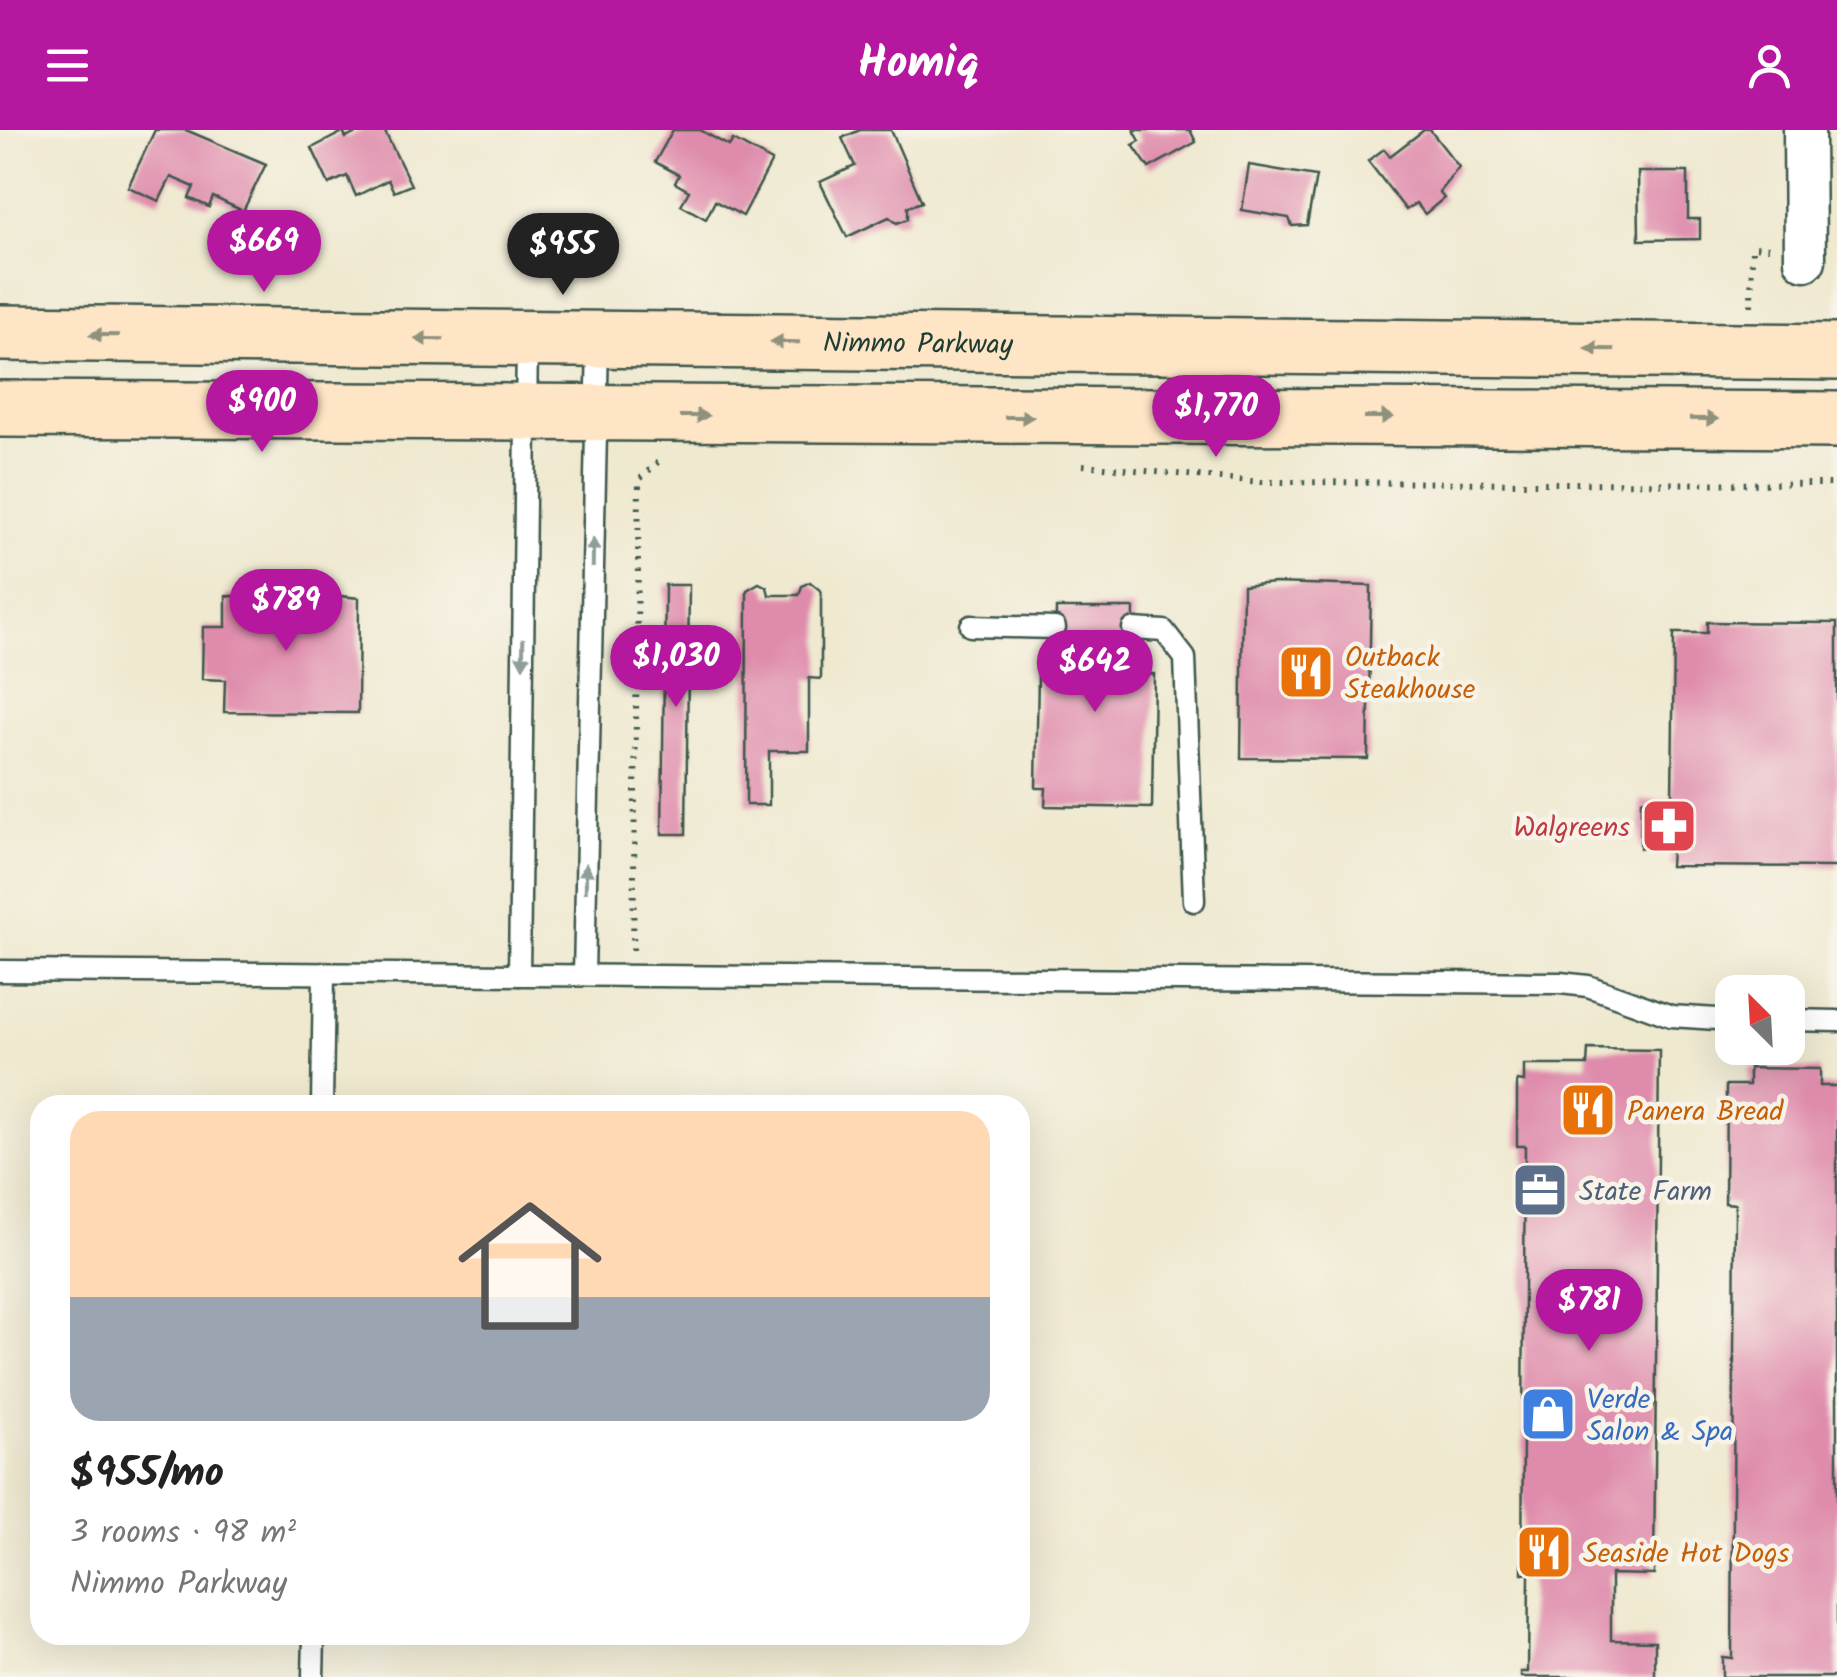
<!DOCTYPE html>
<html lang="en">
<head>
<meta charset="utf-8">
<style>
	:root { --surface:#fff; --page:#f2f2f2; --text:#222; --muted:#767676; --accent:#b5179e }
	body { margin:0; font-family:Kalam,sans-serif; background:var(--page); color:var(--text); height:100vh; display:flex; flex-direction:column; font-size:38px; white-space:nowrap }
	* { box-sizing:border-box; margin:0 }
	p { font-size:32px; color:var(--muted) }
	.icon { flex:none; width:55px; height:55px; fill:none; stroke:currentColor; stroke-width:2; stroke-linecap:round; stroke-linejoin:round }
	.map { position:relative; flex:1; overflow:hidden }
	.sheet { position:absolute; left:30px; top:965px; width:1000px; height:550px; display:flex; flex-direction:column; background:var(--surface); border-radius:30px; box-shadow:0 10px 40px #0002 }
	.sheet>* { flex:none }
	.needle { width:65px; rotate:336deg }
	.controls { position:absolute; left:1715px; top:845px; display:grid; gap:20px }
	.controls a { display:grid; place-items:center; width:90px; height:90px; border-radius:20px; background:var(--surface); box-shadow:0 10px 40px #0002; font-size:50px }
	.price { position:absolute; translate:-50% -85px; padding:0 22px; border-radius:35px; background:var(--accent); color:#fff; font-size:32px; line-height:65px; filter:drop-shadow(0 2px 5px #0008) }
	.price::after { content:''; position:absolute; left:50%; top:60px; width:30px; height:22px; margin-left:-15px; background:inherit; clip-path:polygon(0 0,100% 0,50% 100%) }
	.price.on { background:#222; color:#fff }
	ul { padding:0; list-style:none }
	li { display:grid; align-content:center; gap:20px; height:530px; padding:0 40px }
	li span { display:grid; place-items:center; height:310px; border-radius:30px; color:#555 }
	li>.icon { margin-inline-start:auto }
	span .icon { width:180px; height:180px; fill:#fffc; stroke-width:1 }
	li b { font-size:42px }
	header { display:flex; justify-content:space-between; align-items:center; height:130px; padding:0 40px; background:var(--accent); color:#fff; font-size:45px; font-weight:800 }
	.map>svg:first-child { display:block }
</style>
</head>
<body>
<header><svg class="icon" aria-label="menu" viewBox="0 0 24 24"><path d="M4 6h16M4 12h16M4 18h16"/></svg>Homiq<svg class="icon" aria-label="person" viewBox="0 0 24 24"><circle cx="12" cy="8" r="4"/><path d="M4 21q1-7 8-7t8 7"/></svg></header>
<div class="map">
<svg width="1837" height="1547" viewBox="0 0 1837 1547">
	<rect width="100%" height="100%" fill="#f7f3e8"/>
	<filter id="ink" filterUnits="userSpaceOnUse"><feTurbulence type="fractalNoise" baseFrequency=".01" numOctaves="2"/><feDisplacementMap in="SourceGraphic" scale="20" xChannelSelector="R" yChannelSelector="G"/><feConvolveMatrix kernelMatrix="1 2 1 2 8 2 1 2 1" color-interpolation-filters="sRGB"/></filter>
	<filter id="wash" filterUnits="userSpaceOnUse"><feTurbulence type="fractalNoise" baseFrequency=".0048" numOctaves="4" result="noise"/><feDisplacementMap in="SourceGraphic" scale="40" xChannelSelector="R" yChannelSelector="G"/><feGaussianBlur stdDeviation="2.25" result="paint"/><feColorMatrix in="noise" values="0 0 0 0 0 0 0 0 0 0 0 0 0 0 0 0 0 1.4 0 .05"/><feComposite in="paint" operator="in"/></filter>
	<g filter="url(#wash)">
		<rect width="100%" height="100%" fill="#efe9d0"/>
		<g id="blocks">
			<!-- building -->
			<g fill="#df8bac">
				<path d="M155,0H186L266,34L243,81L213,67L209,77L189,68L194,57L171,47L159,71L128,57Z"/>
				<path d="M362,0H384L411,55L394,62L388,50L356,66L347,46L329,54L312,18L343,2L346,8Z"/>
				<path d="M673,0H700L729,16L733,10L772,31L743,86L715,71L706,89L681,75L689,61L675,53L679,45L655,32Z"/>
				<path d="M860,0H891L922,72L908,77V89L897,93L889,87L847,107L820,52L855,36L842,8Z"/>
				<path d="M1134,0H1190L1196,12L1149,38L1133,15L1140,11Z"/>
				<path d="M1424,0H1430L1459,37L1439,62L1444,68L1425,84L1416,73L1406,80L1368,31L1384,19L1390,26Z"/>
				<path d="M1249,35L1316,46L1307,95L1292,96L1289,88L1242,80Z"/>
				<path d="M1638,42H1688V89H1700V109L1639,110Z"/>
				<path d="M810,452L821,461V549L809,548V621H769V675H746L747,460L759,453L767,457L769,465H799L802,456Z"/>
				<path d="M1274,453L1371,456L1368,629L1241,628L1243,456Z"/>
				<path d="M665,455H689L686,704H662Z"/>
				<path d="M291,461L359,468L358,583L224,582L225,550L202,549L203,497H226V466L291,467Z"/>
				<path d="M1056,478H1134L1133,545L1154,544L1152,678L1045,676L1046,658H1036L1038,543L1055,544Z"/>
				<path d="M1707,492L1837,493V737L1670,736L1671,719L1640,718L1641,670H1672L1674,503H1707Z"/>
				<path d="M1588,919L1659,920L1654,1445L1611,1444V1510L1655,1511V1547H1521V1542H1528L1529,1443H1522L1525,1016H1517V951L1524,952V935H1587Z"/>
				<path d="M1749,938L1820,939V956H1837V1547H1722V1527L1732,1528L1735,1074L1725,1073L1726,955H1749Z"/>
			</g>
		</g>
	</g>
	<g filter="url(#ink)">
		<use href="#blocks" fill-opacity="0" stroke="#3e574b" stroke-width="2.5"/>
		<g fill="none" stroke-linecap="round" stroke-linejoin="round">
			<!-- service casing -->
			<g stroke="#3e574b" stroke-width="25">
				<g id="service">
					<path d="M971,496L1055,498"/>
					<path d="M1133,499L1164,501L1185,528L1194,771"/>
					<path d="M0,841L1560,853L1588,856L1671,886L1732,890"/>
					<path d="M519,845L527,212"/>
					<path d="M584,845L598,212"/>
					<path d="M1788,890L1837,891"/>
					<path d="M322,975L324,843"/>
					<path d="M313,1547L314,1505"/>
				</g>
			</g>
			<!-- minor casing -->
			<g stroke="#3e574b" stroke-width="45">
				<path id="minor" d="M1804,0L1805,130"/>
			</g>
			<!-- secondary casing -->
			<g stroke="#3e574b" stroke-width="60">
				<g id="secondary">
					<path id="s1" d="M0,203L1837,222"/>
					<path d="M0,279L1837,290"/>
				</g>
			</g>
			<!-- path -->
			<g stroke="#3e574b" stroke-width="6" stroke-dasharray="2.5 8" stroke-linecap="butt">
				<path d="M1751,176L1752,117L1770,118"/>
				<path d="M1083,335L1261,352L1837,354"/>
				<path d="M633,820L639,350L662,328"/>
			</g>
			<!-- service -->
			<use href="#service" stroke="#fff" stroke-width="20"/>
			<!-- minor -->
			<use href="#minor" stroke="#fff" stroke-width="40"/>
			<!-- secondary -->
			<use href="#secondary" stroke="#fee5c5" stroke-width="55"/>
		</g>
		<!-- one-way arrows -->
		<defs><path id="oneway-solid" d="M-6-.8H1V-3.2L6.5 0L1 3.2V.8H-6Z" transform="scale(2.5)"/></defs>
		<g fill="#8e917c">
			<use href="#oneway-solid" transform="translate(104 205) rotate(-179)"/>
			<use href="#oneway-solid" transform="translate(429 209) rotate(-179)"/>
			<use href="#oneway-solid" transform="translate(785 212) rotate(-179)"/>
			<use href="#oneway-solid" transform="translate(1600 219) rotate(-179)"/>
			<use href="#oneway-solid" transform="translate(694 286)"/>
			<use href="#oneway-solid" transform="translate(1019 287)"/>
			<use href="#oneway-solid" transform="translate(1379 287)"/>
			<use href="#oneway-solid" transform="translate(1704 289) rotate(1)"/>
		</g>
		<g fill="#8f9e9a">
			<use href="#oneway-solid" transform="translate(593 423) rotate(-89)"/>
			<use href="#oneway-solid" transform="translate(523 523) rotate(91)"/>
			<use href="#oneway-solid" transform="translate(586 748) rotate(-89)"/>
		</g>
	</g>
	<!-- icons -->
	<defs>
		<g id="restaurant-square" transform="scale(2.875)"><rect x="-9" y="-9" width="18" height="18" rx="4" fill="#e8710a" stroke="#f7f3e8"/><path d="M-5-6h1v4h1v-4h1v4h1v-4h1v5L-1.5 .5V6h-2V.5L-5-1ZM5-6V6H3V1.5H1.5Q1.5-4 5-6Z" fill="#fff"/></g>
		<g id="pharmacy-square" transform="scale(2.875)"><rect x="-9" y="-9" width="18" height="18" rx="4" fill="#e0444e" stroke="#f7f3e8"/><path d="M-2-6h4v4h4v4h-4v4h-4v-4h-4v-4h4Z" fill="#fff"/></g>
		<g id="office-square" transform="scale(2.875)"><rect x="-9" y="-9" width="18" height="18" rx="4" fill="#5c6f8a" stroke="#f7f3e8"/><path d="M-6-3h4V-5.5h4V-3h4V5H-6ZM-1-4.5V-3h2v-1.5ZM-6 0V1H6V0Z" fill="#fff"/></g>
		<g id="shop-square" transform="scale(2.875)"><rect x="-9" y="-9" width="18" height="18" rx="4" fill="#3f7fe0" stroke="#f7f3e8"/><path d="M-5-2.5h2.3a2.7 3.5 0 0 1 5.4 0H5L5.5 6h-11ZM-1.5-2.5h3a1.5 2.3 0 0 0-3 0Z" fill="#fff"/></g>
	</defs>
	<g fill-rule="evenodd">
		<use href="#restaurant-square" x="1306" y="542"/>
		<use href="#pharmacy-square" x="1669" y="696"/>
		<use href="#restaurant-square" x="1588" y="980"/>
		<use href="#office-square" x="1540" y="1060"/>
		<use href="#shop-square" x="1548" y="1284"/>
		<use href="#restaurant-square" x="1544" y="1422"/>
	</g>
	<g text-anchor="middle" stroke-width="9" stroke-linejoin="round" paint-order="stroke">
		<!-- street labels -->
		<g font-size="28" fill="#1f3d34" stroke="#f7f3e8">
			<text dy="10" stroke="none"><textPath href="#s1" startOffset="918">Nimmo Parkway</textPath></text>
		</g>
		<!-- food labels -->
		<g font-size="28" fill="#c56008" stroke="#f7f3e8" text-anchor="start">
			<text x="1345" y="536">Outback<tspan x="1345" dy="32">Steakhouse</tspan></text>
			<text x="1627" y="990">Panera Bread</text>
			<text x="1583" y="1432">Seaside Hot Dogs</text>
		</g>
		<!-- health labels -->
		<g font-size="28" fill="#be3a42" stroke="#f7f3e8" text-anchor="end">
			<text x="1630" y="706">Walgreens</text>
		</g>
		<!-- service labels -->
		<g font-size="28" fill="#4e5e75" stroke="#f7f3e8" text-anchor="start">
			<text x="1579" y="1070">State Farm</text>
		</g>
		<!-- shop labels -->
		<g font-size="28" fill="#366cbe" stroke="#f7f3e8" text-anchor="start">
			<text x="1587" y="1278">Verde<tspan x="1587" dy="32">Salon &amp; Spa</tspan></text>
		</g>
	</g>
</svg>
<div class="controls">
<a><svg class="needle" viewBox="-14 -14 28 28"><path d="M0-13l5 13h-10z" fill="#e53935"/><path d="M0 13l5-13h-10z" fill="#767676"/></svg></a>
</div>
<b class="price" style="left:264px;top:165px">$669</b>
<b class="price on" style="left:563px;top:168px">$955</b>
<b class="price" style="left:262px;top:325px">$900</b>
<b class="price" style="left:1216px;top:330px">$1,770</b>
<b class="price" style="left:286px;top:524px">$789</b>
<b class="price" style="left:676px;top:580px">$1,030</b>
<b class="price" style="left:1095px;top:585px">$642</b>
<b class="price" style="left:1589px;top:1224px">$781</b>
<section class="sheet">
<ul>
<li><span style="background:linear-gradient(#ffd9b3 60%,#9aa5b1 0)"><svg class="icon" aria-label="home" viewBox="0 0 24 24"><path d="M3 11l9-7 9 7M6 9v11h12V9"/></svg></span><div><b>$955/mo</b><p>3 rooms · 98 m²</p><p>Nimmo Parkway</p></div></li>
</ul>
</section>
</div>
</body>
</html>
